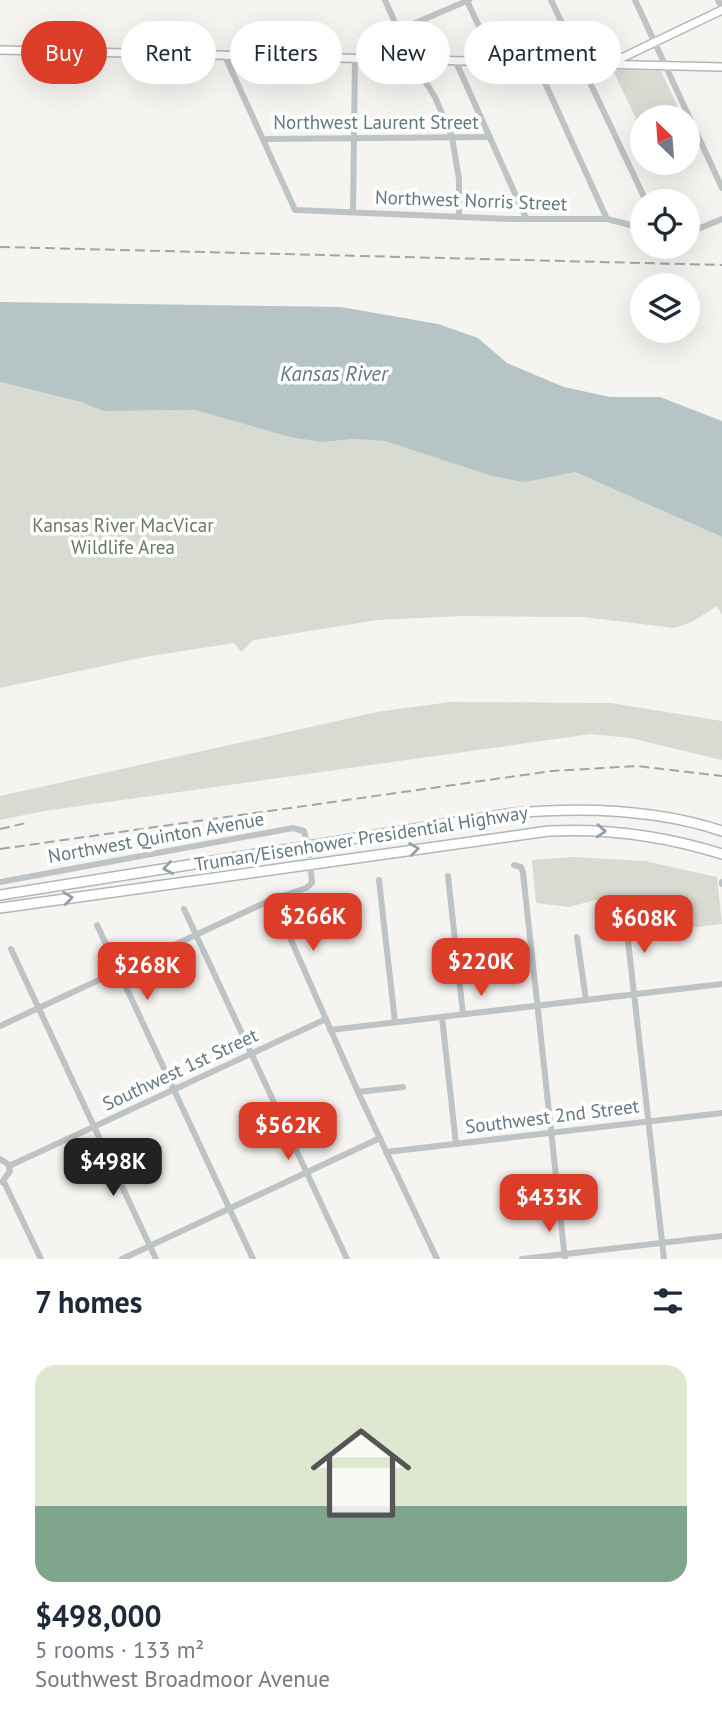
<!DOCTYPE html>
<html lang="en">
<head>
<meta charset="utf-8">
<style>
	:root { --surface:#fff; --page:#f2f2f3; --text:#1f2937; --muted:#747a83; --accent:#dc3d29 }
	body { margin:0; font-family:"PT Sans",sans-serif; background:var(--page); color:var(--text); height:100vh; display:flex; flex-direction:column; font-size:26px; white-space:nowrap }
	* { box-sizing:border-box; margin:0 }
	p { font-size:23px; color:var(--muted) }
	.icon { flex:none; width:38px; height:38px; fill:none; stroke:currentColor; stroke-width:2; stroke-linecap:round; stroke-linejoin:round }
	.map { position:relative; height:1259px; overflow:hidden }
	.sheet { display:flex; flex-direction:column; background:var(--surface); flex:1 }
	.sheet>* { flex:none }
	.guide { position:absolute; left:21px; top:21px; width:681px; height:63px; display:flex; gap:14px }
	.needle { width:46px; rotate:335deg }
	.fabs { position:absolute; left:630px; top:105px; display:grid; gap:14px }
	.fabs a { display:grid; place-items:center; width:70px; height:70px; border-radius:50%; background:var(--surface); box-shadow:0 7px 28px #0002; font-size:35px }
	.price { position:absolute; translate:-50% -60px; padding:0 16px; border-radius:14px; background:var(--accent); color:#fff; font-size:23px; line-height:46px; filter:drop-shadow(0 2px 4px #0008) }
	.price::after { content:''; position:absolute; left:50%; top:42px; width:21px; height:16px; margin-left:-10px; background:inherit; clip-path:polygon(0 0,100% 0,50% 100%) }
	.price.on { background:#222; color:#fff }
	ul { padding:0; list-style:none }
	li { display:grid; align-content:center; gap:14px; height:371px; padding:0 35px }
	li span { display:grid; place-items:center; height:217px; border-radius:21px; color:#555 }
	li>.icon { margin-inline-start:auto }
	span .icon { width:126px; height:126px; fill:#fffc; stroke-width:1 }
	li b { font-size:30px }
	h2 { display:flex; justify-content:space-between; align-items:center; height:84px; padding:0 35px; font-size:30px }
	.pill { padding:0 24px; border-radius:32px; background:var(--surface); box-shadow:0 7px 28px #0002; font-size:24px; line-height:63px }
	.pill.on { background:var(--accent); color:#fff }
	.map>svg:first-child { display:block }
</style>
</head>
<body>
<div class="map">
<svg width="722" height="1259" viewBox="0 0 722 1259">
	<rect width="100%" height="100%" fill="#f5f4f1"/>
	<!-- green -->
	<g fill="#d7dbd2">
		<path d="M613,70L661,71L678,107L656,117H642V124L639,125Z"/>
		<path d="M0,382L81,402L103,411L195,410L323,442L353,439L385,441L452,462L557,475L575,472L722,537V615L717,606L692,622L674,628L584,617L462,616L377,620L254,640L241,652L234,643L145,657L0,688Z"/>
		<path d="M450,702L611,703L722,721V760L630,738L591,734L44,811L0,820V796L377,712Z"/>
		<path d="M573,857L645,861L717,877L722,924L678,929L676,916L630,922L603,898L569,907L536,903L532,860Z"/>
	</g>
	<!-- water -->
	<path fill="#b6c4c6" d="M0,302L341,307L438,324L478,338L507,363L564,387L610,397H660L722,421V537L575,472L525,482L492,476L385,441L353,439L323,442L290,437L195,410L103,411L81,402L0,382Z"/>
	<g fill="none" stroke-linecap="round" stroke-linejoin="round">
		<!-- minor-tunnel -->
		<path stroke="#cacfcf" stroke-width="6" stroke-dasharray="6 3" stroke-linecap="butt" d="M307,843L310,866"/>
		<!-- major casing -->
		<g stroke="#b1b7b9" stroke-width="10">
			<g id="major">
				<path d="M0,50L722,67"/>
				<path d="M609,64L722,10"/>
			</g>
		</g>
		<!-- highway casing -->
		<g stroke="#b1b6b8" stroke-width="12">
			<g id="highway">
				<path d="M0,895L514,813C583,807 656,809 722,831"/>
				<path d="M0,908L549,831C609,828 665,836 722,854"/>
			</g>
		</g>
		<!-- minor -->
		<g stroke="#bec3c5" stroke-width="6">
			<path d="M385,0L412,61L435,97L452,137L459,179V217"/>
			<path d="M551,0L646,201"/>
			<path d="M635,0L722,188"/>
			<path d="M718,0L722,8"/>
			<path d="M467,1L496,62"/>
			<path d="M399,30L469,0"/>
			<path d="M225,56L295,210L509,219H607L642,228"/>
			<path d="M456,62L526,218"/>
			<path d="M536,63L607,219"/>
			<path d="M263,139L490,137"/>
			<path d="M353,212L355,59"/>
			<path d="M688,233L722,219"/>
			<path d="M514,865L521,867L523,873L565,1259"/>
			<path d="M448,876L463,1014"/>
			<path d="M379,880L395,1022"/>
			<path d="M0,882L293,828L304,831L307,843"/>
			<path d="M722,882V884"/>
			<path d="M273,899L358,1092L437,1259"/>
			<path d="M184,909L347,1259"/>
			<path d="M626,923L664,1259"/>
			<path d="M97,925L253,1259"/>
			<path d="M577,937L586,1000"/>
			<path d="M11,949L156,1259"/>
			<path d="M442,1017L456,1144"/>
			<path d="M0,1026L273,899L306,888L312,883L311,871"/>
			<path d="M330,1030L722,984"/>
			<path d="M358,1092L403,1087"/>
			<path d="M386,1152L722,1113"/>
			<path d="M0,1159L8,1164L10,1171L2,1182"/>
			<path d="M9,1166L326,1019"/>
			<path d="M4,1182L41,1259"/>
			<path d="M122,1259L380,1138"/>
			<path d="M522,1259L722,1236"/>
		</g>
		<!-- major -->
		<use href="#major" stroke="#fff" stroke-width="7"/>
		<!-- highway -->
		<use href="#highway" stroke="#fff" stroke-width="9"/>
		<!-- rail -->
		<g stroke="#9fa7aa" stroke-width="2" stroke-dasharray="10 5" stroke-linecap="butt">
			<path d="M0,247L722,265"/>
			<path d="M0,829L26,823"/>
			<path d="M0,849L552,771L637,766L722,776"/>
		</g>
	</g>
	<!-- one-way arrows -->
	<defs><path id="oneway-chevron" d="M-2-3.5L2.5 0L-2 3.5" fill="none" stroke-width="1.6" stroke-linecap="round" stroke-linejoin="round" transform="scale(1.75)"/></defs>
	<g stroke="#93a0a7">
		<use href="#oneway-chevron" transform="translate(601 831) rotate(4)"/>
		<use href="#oneway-chevron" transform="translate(414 849) rotate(-8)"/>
		<use href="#oneway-chevron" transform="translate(168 868) rotate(171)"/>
		<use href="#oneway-chevron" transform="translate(68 898) rotate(-8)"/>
	</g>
	<g text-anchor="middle" stroke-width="7" stroke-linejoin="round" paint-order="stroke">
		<!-- street labels -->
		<g font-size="19" fill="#657881" stroke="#fff">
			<text x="376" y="129">Northwest Laurent Street</text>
			<text transform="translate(471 200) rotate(2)" y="7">Northwest Norris Street</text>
			<text transform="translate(156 837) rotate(-10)" y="7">Northwest Quinton Avenue</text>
			<text transform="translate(361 838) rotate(-9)" y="7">Truman/Eisenhower Presidential Highway</text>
			<text transform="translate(180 1069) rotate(-25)" y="7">Southwest 1st Street</text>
			<text transform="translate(552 1116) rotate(-7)" y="7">Southwest 2nd Street</text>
		</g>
		<!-- park labels -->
		<g font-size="19" fill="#6a7963" stroke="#fff">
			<text x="123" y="532">Kansas River MacVicar<tspan x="123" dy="22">Wildlife Area</tspan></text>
		</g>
		<!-- water labels -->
		<g font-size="21" font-style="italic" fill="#607a7f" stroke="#fff">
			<text x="334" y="381">Kansas River</text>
		</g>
	</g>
</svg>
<div class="fabs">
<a><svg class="needle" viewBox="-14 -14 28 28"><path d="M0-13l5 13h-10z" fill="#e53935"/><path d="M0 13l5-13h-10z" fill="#747a83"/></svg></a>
<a><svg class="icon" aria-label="locate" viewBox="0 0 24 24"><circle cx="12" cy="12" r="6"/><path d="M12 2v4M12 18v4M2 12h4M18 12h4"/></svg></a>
<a><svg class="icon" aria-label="layers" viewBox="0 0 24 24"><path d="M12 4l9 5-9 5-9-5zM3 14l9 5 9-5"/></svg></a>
</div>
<b class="price" style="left:313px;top:953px">$266K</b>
<b class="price" style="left:644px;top:955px">$608K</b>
<b class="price" style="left:481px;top:998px">$220K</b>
<b class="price" style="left:147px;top:1002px">$268K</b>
<b class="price" style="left:288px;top:1162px">$562K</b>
<b class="price on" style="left:113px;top:1198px">$498K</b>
<b class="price" style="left:549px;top:1234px">$433K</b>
<div class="guide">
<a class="pill on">Buy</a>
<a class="pill">Rent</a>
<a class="pill">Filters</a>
<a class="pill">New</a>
<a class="pill">Apartment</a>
</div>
</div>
<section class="sheet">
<h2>7 homes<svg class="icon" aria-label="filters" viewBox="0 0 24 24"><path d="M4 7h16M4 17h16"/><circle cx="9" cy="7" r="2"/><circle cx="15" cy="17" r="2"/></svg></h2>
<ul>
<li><span style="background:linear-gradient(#dfe7d0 65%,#7fa58c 0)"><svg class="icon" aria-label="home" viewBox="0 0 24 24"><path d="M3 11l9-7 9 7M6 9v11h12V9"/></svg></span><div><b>$498,000</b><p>5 rooms · 133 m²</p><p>Southwest Broadmoor Avenue</p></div></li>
</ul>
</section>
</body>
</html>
